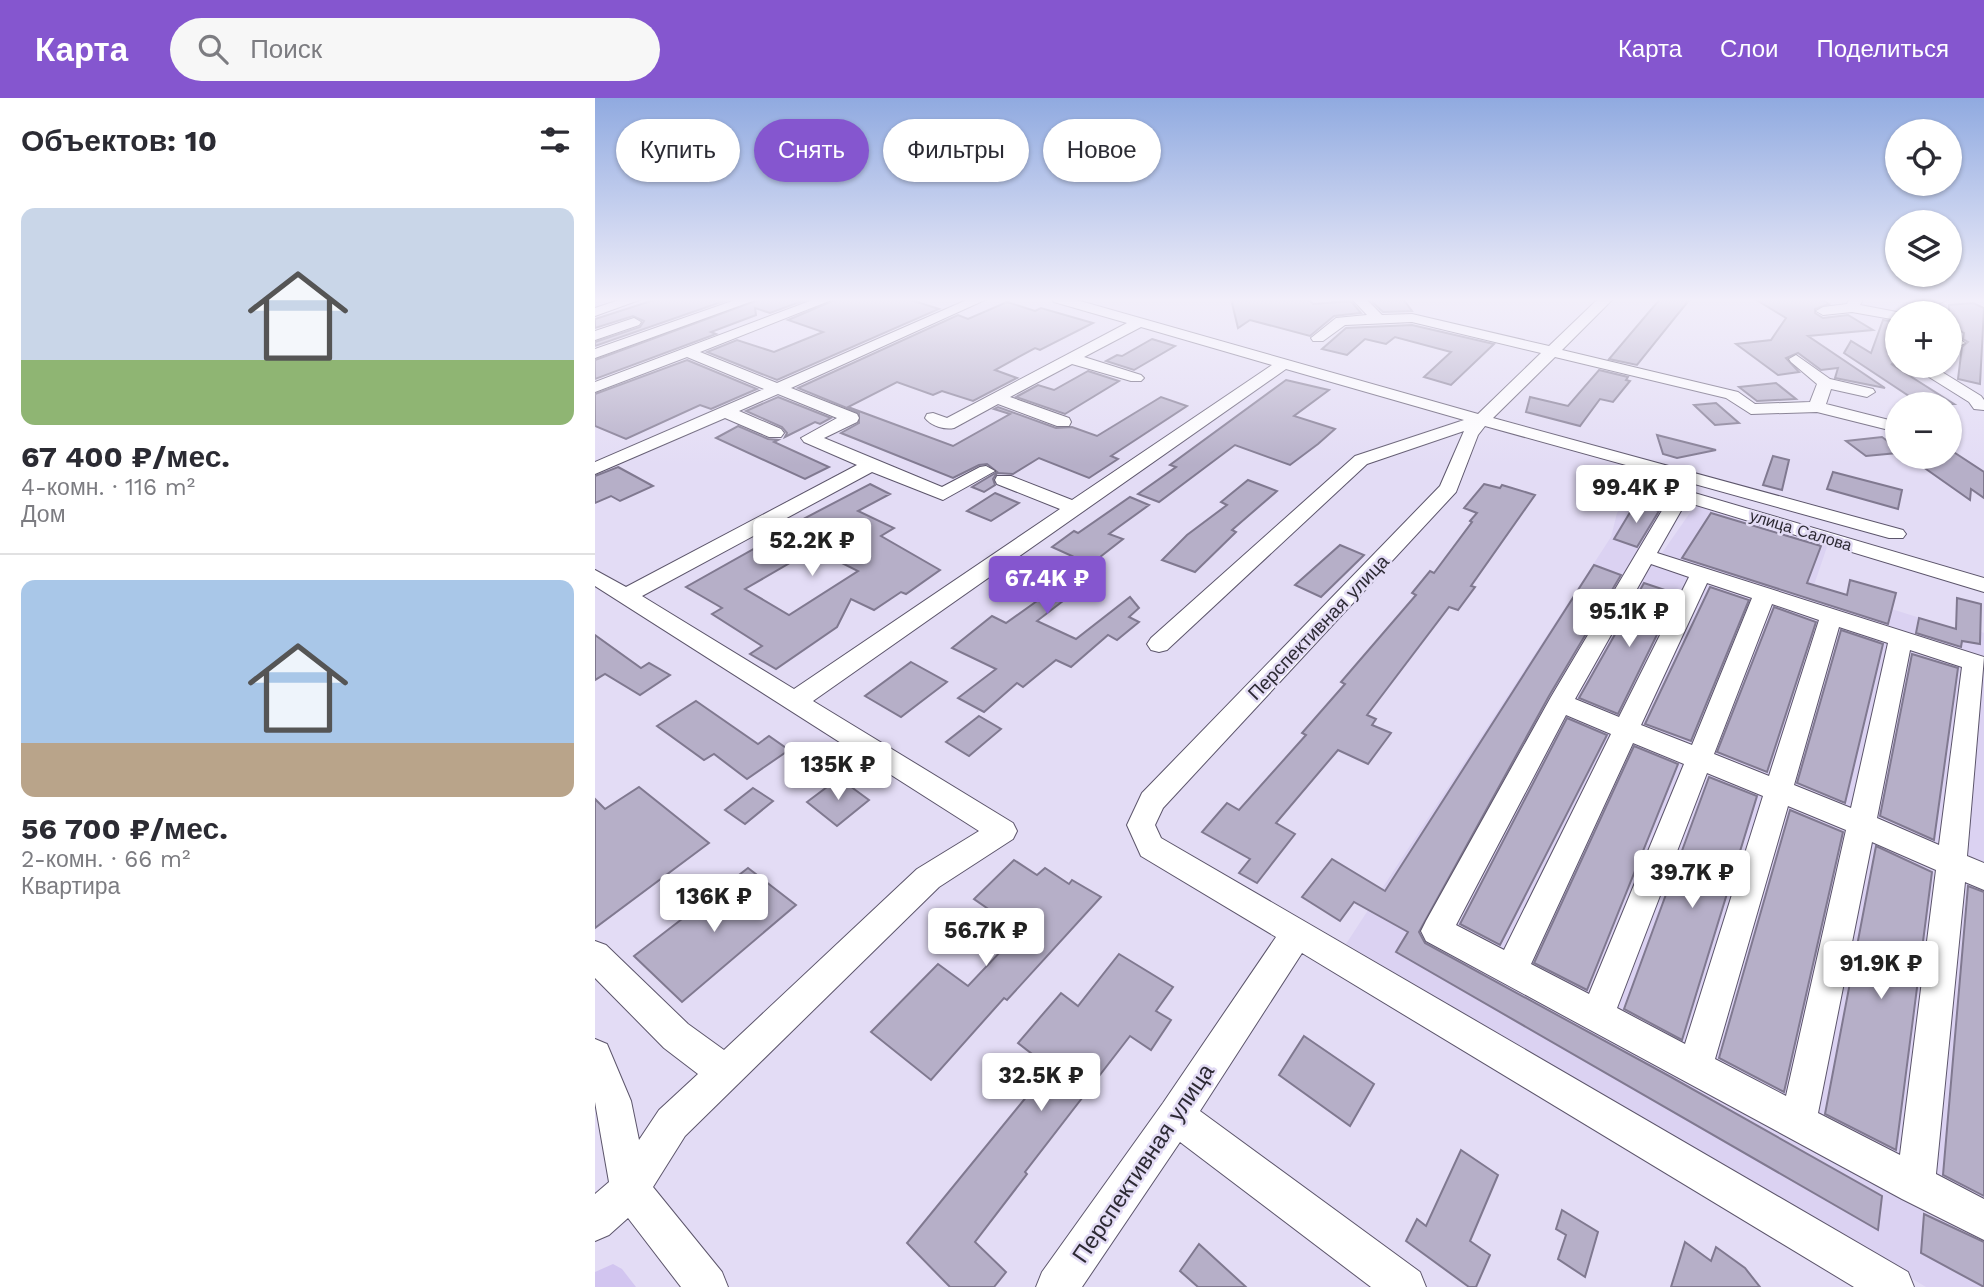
<!DOCTYPE html>
<html lang="ru">
<head>
<meta charset="utf-8">
<style>
	:root { --surface:#fff; --page:#f7f7f7; --text:#2b2b33; --muted:#7c7c81; --line:#e1e1e2; --accent:#8556cf }
	body { margin:0; font-family:"Work Sans",sans-serif; background:var(--page); color:var(--text); height:100vh; display:flex; flex-direction:column; font-size:26px; white-space:nowrap }
	* { box-sizing:border-box; margin:0 }
	p { font-size:23px; color:var(--muted) }
	.icon { flex:none; width:38px; height:38px; fill:none; stroke:currentColor; stroke-width:2; stroke-linecap:round; stroke-linejoin:round }
	.map { position:relative; flex:1; overflow:hidden }
	.side { display:flex; flex-direction:column; background:var(--surface); width:595px }
	.side>* { flex:none }
	.hud { position:absolute; left:21px; top:21px; width:665px; height:63px; display:flex; gap:14px }
	.buttons { position:absolute; left:1290px; top:21px; display:grid; gap:14px }
	.buttons a { display:grid; place-items:center; width:77px; height:77px; border-radius:50%; background:var(--surface); box-shadow:0 2px 5px #0004; font-size:35px }
	.price { position:absolute; translate:-50% -60px; padding:0 16px; border-radius:7px; background:#fff; color:#222; font-size:23px; line-height:46px; filter:drop-shadow(0 2px 4px #0008) }
	.price::after { content:''; position:absolute; left:50%; top:42px; width:21px; height:16px; margin-left:-10px; background:inherit; clip-path:polygon(0 0,100% 0,50% 100%) }
	.price.selected { background:var(--accent); color:#fff }
	ul { padding:0; list-style:none }
	li { display:grid; align-content:center; gap:14px; height:371px; padding:0 21px }
	li+li { border-top:2px solid var(--line) }
	li span { display:grid; place-items:center; height:217px; border-radius:14px; color:#555 }
	li>.icon { margin-inline-start:auto }
	span .icon { width:126px; height:126px; fill:#fffc; stroke-width:1 }
	li b { font-size:30px }
	h2 { display:flex; justify-content:space-between; align-items:center; height:84px; padding:0 21px; font-size:30px }
	.tag { padding:0 24px; border-radius:32px; background:var(--surface); box-shadow:0 2px 5px #0004; font-size:24px; line-height:63px }
	.tag.selected { background:var(--accent); color:#fff }
	header { display:flex; align-items:center; gap:42px; box-sizing:border-box; height:98px; padding:0 35px; background:var(--accent); color:#fff }
	header strong { font-size:33px }
	nav { display:flex; gap:38px; margin-inline-start:auto; font-size:24px }
	.search { width:490px; height:63px; background:var(--page); display:flex; align-items:center; gap:18px; box-sizing:border-box; padding:0 24px; border-radius:38px; color:var(--muted); font-size:26px }
	main { display:flex; flex:1; min-height:0 }
	.map>svg:first-child { display:block }
</style>
</head>
<body>
<header>
<strong>Карта</strong>
<div class="search"><svg class="icon" aria-label="search" viewBox="0 0 24 24"><circle cx="10" cy="10" r="6"/><path d="M15 15l6 6"/></svg>Поиск</div>
<nav><a>Карта</a><a>Слои</a><a>Поделиться</a></nav>
</header>
<main>
<section class="side">
<h2>Объектов: 10<svg class="icon" aria-label="filters" viewBox="0 0 24 24"><path d="M4 7h16M4 17h16"/><circle cx="9" cy="7" r="2"/><circle cx="15" cy="17" r="2"/></svg></h2>
<ul>
<li><span style="background:linear-gradient(#c9d6e8 70%,#8fb573 0)"><svg class="icon" aria-label="home" viewBox="0 0 24 24"><path d="M3 11l9-7 9 7M6 9v11h12V9"/></svg></span><div><b>67 400 ₽/мес.</b><p>4-комн. · 116 m²</p><p>Дом</p></div></li>
<li><span style="background:linear-gradient(#a9c7e8 75%,#b9a48a 0)"><svg class="icon" aria-label="home" viewBox="0 0 24 24"><path d="M3 11l9-7 9 7M6 9v11h12V9"/></svg></span><div><b>56 700 ₽/мес.</b><p>2-комн. · 66 m²</p><p>Квартира</p></div></li>
</ul>
</section>
<div class="map">
<svg width="1389" height="1189" viewBox="0 0 1389 1189">
	<rect width="100%" height="100%" fill="#e3dcf5"/>
	<!-- built -->
	<path fill="#dbd2f2" d="M1042,388L1066,400L1070,408L1049,450L1067,455L1099,409L1112,408L1234,443L1219,487L1377,536L1378,531L1389,535V1189H1331L751,846L1016,439L1022,415Z"/>
	<!-- green -->
	<path fill="#d2c5f0" d="M18,1166L27,1171L41,1189H0V1174Z"/>
	<!-- building -->
	<g fill="#b6afc8" stroke="#807990" stroke-width="2" fill-rule="evenodd">
		<path d="M62,201H135L0,248V244L45,229L49,223L38,218L0,230V221Z"/>
		<path d="M166,201H213L175,215L160,210L161,217L116,234L121,236L0,281V262Z"/>
		<path d="M242,201H313L344,211L182,282L112,254L142,242L179,254L228,234L193,222Z"/>
		<path d="M636,201H714L718,206L756,203L766,215L739,218L715,238L655,222L643,230Z"/>
		<path d="M785,201H808L817,213L788,214L775,202Z"/>
		<path d="M1065,201H1095L1042,267L1014,261Z"/>
		<path d="M1160,201H1226L1234,206L1220,211V215L1228,220L1253,217L1278,232L1213,238L1290,290L1240,280L1243,270L1226,272L1203,255L1191,260L1204,274L1183,277L1141,246L1176,242L1191,220Z"/>
		<path d="M412,204L440,213L446,210L498,225L445,252L440,250L400,272L422,280L378,303L347,293L338,297L302,284L253,309L358,348L415,316L399,311L403,309L461,330L477,329L502,338L566,299L592,308L516,358L523,361L494,380L444,360L418,376L402,375L398,381L400,387L389,394L377,389L402,374L392,366L384,367L358,380L246,335L264,325V315L203,290L363,217L373,221Z"/>
		<path d="M1378,205L1389,210L1385,286L1363,281L1367,249L1373,244L1368,241L1369,235L1354,227V207Z"/>
		<path d="M1288,222L1302,224L1299,244L1302,246V267L1296,266L1359,306H1326L1249,255L1256,243L1276,255Z"/>
		<path d="M817,227L899,246L856,287L829,279L856,254L800,239L791,246L770,241L752,257L727,251L751,230Z"/>
		<path d="M557,241L580,248L539,272L511,263L522,257L527,258Z"/>
		<path d="M92,262L162,291L116,311L105,307L31,341L0,328V296Z"/>
		<path d="M1004,272L1033,279L1031,282L1035,283L1018,304L1005,301L985,328L931,314L935,299L973,308Z"/>
		<path d="M493,273L524,283L470,316L421,299L443,287L459,292Z"/>
		<path d="M691,282L734,292L699,318L740,331L723,346L695,367L640,347L564,404L543,396L581,369L575,367Z"/>
		<path d="M1181,285L1201,301L1162,303L1144,289Z"/>
		<path d="M183,299L236,320L225,326L220,324L190,339L192,335L187,329L151,313Z"/>
		<path d="M1121,305L1144,325L1120,327L1099,307Z"/>
		<path d="M143,328L173,341L183,342L179,344L234,369L210,381L121,340Z"/>
		<path d="M1062,337L1121,352L1082,360L1068,356Z"/>
		<path d="M1287,339L1302,350V355L1271,358L1251,343Z"/>
		<path d="M1354,351L1389,374V400L1376,391L1375,402L1314,359H1354Z"/>
		<path d="M1178,358L1194,362L1187,392L1168,387Z"/>
		<path d="M23,369L58,388L25,403L16,398L0,405V378Z"/>
		<path d="M1238,374L1307,392L1303,411L1232,391Z"/>
		<path d="M653,382L682,393L637,432L641,434L600,474L567,462L592,437L632,407L626,404Z"/>
		<path d="M275,386L295,396L263,413L299,430L286,438L345,472L311,496L306,494L279,512L256,501L242,529L181,571L155,556L167,548L117,516L127,510L91,489L196,430L193,429ZM219,451L263,473L194,517L150,491Z"/>
		<path d="M889,386L905,390L907,387L940,397L876,488L880,489L863,512L854,509L772,617L781,621L777,627L796,635L773,666L743,652L681,725L700,736L662,785L644,775L655,761L607,734L632,705L644,712L711,637L707,635L750,586L746,584L821,497L817,495L835,473L839,475L877,424L875,423L882,415L869,410Z"/>
		<path d="M400,395L424,405L396,423L372,413Z"/>
		<path d="M535,399L554,407L514,436L528,441L482,477L494,483L442,523L481,541L535,499L544,510L534,519L544,524L522,542L513,537L476,569L461,562L428,589L422,585L389,614L363,600L401,571L357,550L397,518L411,525L442,503L400,483L419,469L446,482L477,458L457,449L479,433L483,435Z"/>
		<path d="M1040,406L1064,413L1042,449L1019,441Z"/>
		<path d="M1116,415L1226,448L1212,485L1252,497L1255,482L1301,495L1293,526L1087,460Z"/>
		<path d="M745,447L769,457L726,499L700,487Z"/>
		<path d="M999,467L1026,477L954,598L824,834L830,845L1076,979L1287,1098L1283,1132L801,854L813,834L759,804L745,823L707,799L737,761L790,793Z"/>
		<path d="M1049,485L1082,496L1023,616L984,600Z"/>
		<path d="M1115,489L1154,502L1096,643L1050,626Z"/>
		<path d="M1362,500L1386,506L1385,546L1367,543L1366,549L1321,535L1324,520L1361,531Z"/>
		<path d="M1179,509L1221,524L1172,674L1122,654Z"/>
		<path d="M1246,532L1288,546L1250,705L1202,685Z"/>
		<path d="M0,537L46,570L54,565L75,577L45,597L10,576L0,582Z"/>
		<path d="M1317,556L1363,570L1339,742L1285,718Z"/>
		<path d="M316,564L352,584L306,619L270,598Z"/>
		<path d="M101,603L163,646L174,638L194,652L152,681L119,656L109,662L62,628Z"/>
		<path d="M384,618L406,631L374,658L351,644Z"/>
		<path d="M972,620L1012,637L905,847L865,826Z"/>
		<path d="M1039,648L1083,666L992,892L939,865Z"/>
		<path d="M1114,679L1162,698L1087,942L1029,911Z"/>
		<path d="M244,680L274,702L242,728L212,704Z"/>
		<path d="M44,689L114,745L0,830V701L10,711Z"/>
		<path d="M158,690L178,703L150,726L130,712Z"/>
		<path d="M1195,712L1248,734L1189,994L1124,960Z"/>
		<path d="M1281,748L1337,774L1301,1052L1230,1016Z"/>
		<path d="M419,762L442,777L450,770L474,786L477,782L506,799L412,902L409,900L336,982L276,934L343,866L373,888L425,833L379,801Z"/>
		<path d="M153,770L201,807L87,904L39,858Z"/>
		<path d="M1373,788L1389,794V1098L1348,1077Z"/>
		<path d="M524,856L578,889L561,913L576,922L556,952L535,938L430,1074L432,1076L380,1144L411,1174L399,1189H355L312,1145L455,970L423,945L466,895L483,908Z"/>
		<path d="M709,938L779,986L755,1028L684,977Z"/>
		<path d="M866,1052L903,1077L875,1143L895,1157L881,1189H874L811,1143L822,1121L831,1128Z"/>
		<path d="M967,1112L1003,1134L990,1179L963,1161L971,1137L961,1131Z"/>
		<path d="M1329,1116L1389,1144V1189L1326,1155Z"/>
		<path d="M1090,1144L1116,1163L1121,1149L1150,1170L1165,1189H1076Z"/>
		<path d="M604,1146L651,1189H603L585,1173Z"/>
	</g>
	<g fill="none" stroke-linecap="round" stroke-linejoin="round">
		<!-- minor casing -->
		<g stroke="#5c556b" stroke-width="2">
			<g id="minor">
				<path d="M27,201H47L0,218V210Z"/>
				<path d="M143,201H163L0,260V251Z"/>
				<path d="M220,201H239L105,254L182,285L374,201H392L196,290L262,316L264,320L262,324L229,340L347,389L385,369L391,368L400,373L348,402L277,374L47,498L199,591L465,411L402,386L400,382L402,378H416L477,402L677,267L546,229L489,259L546,277L549,280L546,283H536L477,266L415,299L474,320L476,324L474,328H462L403,306L359,330C350,332 336,328 330,320L332,316L338,315L352,320L532,225L459,204L457,201H478L883,316L946,255L817,224L750,227L728,243H718L716,240L741,220L772,217L757,201H771L787,217L817,216L954,248L1003,201H1018L967,252L1143,294L1160,306L1215,304L1222,286L1196,264L1194,261L1201,257L1235,281L1278,291L1280,294L1272,299L1236,291L1231,306L1302,324V334L1222,314L1156,316L1131,300L960,259L898,320L1308,432L1311,436L1308,440H1294L890,328L883,337L861,394L568,710L560,727L566,740L1313,1174L1319,1189H1259L707,855L605,1013L825,1174L831,1189H776L585,1044L487,1189H441L447,1174L568,1005L681,839L546,758L532,727L547,695L845,388L869,333L772,366L572,552L564,554L556,552L552,546L556,540L760,358L869,322L691,271L218,603L418,725L422,733L418,741L344,789L90,1038L58,1089L127,1174L133,1189H86L33,1120L14,1137L0,1143V1096L14,1084L0,1004V941L12,946L36,1003L44,1042L64,1012L103,976L69,950L0,880V843L11,847L93,926L129,952L322,771L384,733L0,488V472L31,489L262,367L209,344L206,340L242,320L183,296L144,313L186,331L189,335L186,339H174L130,320L0,376V364L169,291L92,259L0,294V284Z"/>
				<path d="M1254,201H1268L1265,207L1307,215H1302V222L1257,214L1228,217L1221,213L1228,209L1252,206Z"/>
				<path d="M1334,201H1354L1338,208L1336,215H1322L1327,203Z"/>
				<path d="M39,220L46,224L44,227L0,242V233Z"/>
				<path d="M1354,234L1370,245L1354,253Z"/>
				<path d="M1332,268H1346L1347,274L1386,298L1389,302V312L1379,311L1374,304L1334,279Z"/>
				<path d="M1028,374L1389,480V494L1091,404L1062,455L1389,559L1372,758L1389,765V792L1370,784L1341,1076L1389,1101V1142L1307,1101L831,843L826,833L831,823L956,599L1075,399L1022,383L1019,379ZM1056,466L1094,479L1024,619L980,601ZM1112,485L1157,500L1097,647L1046,627ZM1177,506L1224,522L1174,678L1119,656ZM1244,529L1293,545L1256,710L1199,687ZM1315,552L1367,569L1344,747L1282,720ZM971,617L1016,636L909,852L861,827ZM1038,645L1089,666L994,896L936,866ZM1112,675L1168,698L1090,946L1022,910ZM1193,708L1251,732L1191,998L1120,961ZM1277,744L1341,772L1305,1057L1223,1015Z"/>
			</g>
		</g>
		<!-- minor -->
		<use href="#minor" fill="#fff" fill-rule="evenodd"/>
	</g>
	<!-- sky -->
	<linearGradient id="sky" x2="0" y2="1"><stop stop-color="#90aae0"/><stop offset="0.55" stop-color="#f2effa"/><stop offset="1" stop-color="#f2effa" stop-opacity="0"/></linearGradient>
	<rect width="1389" height="367" fill="url(#sky)"/>
	<g text-anchor="middle" stroke-width="5" stroke-linejoin="round" paint-order="stroke">
		<!-- far-street labels -->
		<g font-size="16" fill="#2d2a34" stroke="#e3dcf5">
			<text transform="translate(1206 432) rotate(17)" y="6">улица Салова</text>
		</g>
		<!-- street labels -->
		<g font-size="19" fill="#2d2a34" stroke="#e3dcf5">
			<text transform="translate(723 529) rotate(-46)" y="7">Перспективная улица</text>
		</g>
		<!-- near-street labels -->
		<g font-size="23" fill="#2d2a34" stroke="#e3dcf5">
			<text transform="translate(548 1065) rotate(-56)" y="8">Перспективная улица</text>
		</g>
	</g>
</svg>
<div class="buttons">
<a><svg class="icon" aria-label="locate" viewBox="0 0 24 24"><circle cx="12" cy="12" r="6"/><path d="M12 2v4M12 18v4M2 12h4M18 12h4"/></svg></a>
<a><svg class="icon" aria-label="layers" viewBox="0 0 24 24"><path d="M12 4l9 5-9 5-9-5zM3 14l9 5 9-5"/></svg></a>
<a>+</a>
<a>−</a>
</div>
<b class="price" style="left:1041px;top:427px">99.4K ₽</b>
<b class="price" style="left:217px;top:480px">52.2K ₽</b>
<b class="price selected" style="left:452px;top:518px">67.4K ₽</b>
<b class="price" style="left:1034px;top:551px">95.1K ₽</b>
<b class="price" style="left:243px;top:704px">135K ₽</b>
<b class="price" style="left:1097px;top:812px">39.7K ₽</b>
<b class="price" style="left:119px;top:836px">136K ₽</b>
<b class="price" style="left:391px;top:870px">56.7K ₽</b>
<b class="price" style="left:1286px;top:903px">91.9K ₽</b>
<b class="price" style="left:446px;top:1015px">32.5K ₽</b>
<div class="hud">
<a class="tag">Купить</a>
<a class="tag selected">Снять</a>
<a class="tag">Фильтры</a>
<a class="tag">Новое</a>
</div>
</div>
</main>
</body>
</html>
